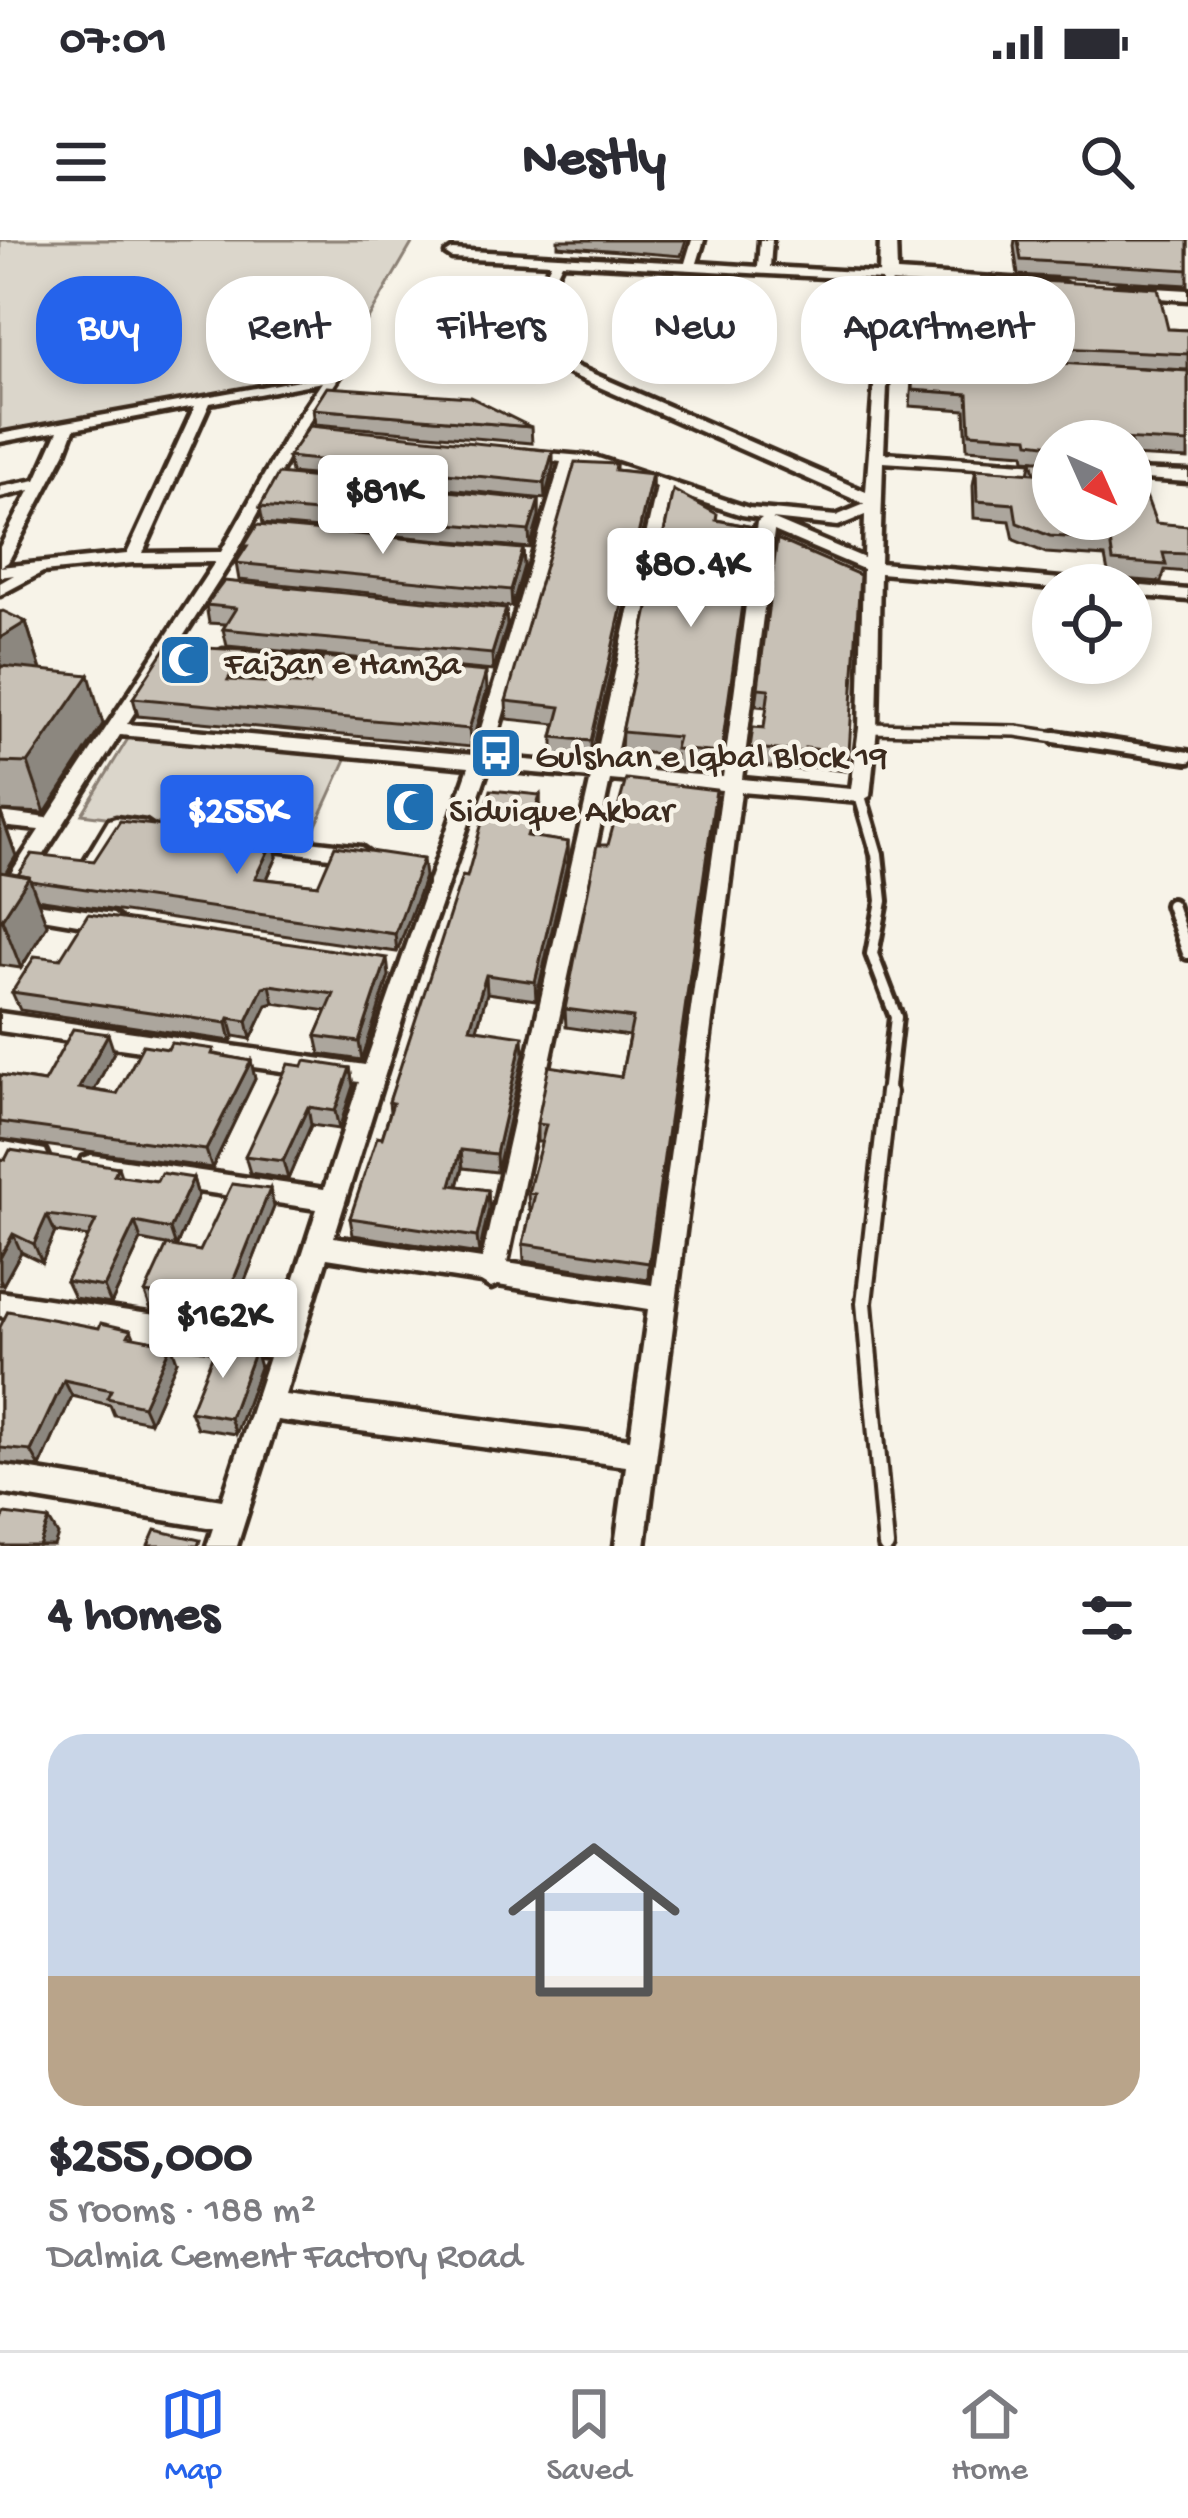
<!DOCTYPE html>
<html lang="en">
<head>
<meta charset="utf-8">
<style>
	:root { --surface:#fff; --page:#f2f2f3; --text:#2b2b33; --muted:#7c7c81; --line:#e1e1e2; --accent:#2563eb }
	body { margin:0; font-family:"Gochi Hand",sans-serif; background:var(--page); color:var(--text); height:100vh; display:flex; flex-direction:column; font-size:45px; white-space:nowrap }
	* { box-sizing:border-box; margin:0 }
	p { font-size:39px; color:var(--muted) }
	.icon { flex:none; width:66px; height:66px; fill:none; stroke:currentColor; stroke-width:2; stroke-linecap:round; stroke-linejoin:round }
	.map { position:relative; height:1306px; overflow:hidden }
	.sheet { display:flex; flex-direction:column; background:var(--surface); flex:1 }
	.sheet>* { flex:none }
	.banner { position:absolute; left:36px; top:36px; width:1116px; height:108px; display:flex; gap:24px }
	.needle { width:78px; rotate:135deg }
	.controls { position:absolute; left:1032px; top:180px; display:grid; gap:24px }
	.controls a { display:grid; place-items:center; width:120px; height:120px; border-radius:50%; background:var(--surface); box-shadow:0 6px 18px #0003; font-size:60px }
	.price { position:absolute; translate:-50% -102px; padding:0 27px; border-radius:12px; background:#fff; color:#222; font-size:39px; line-height:78px; filter:drop-shadow(0 3px 6px #0008) }
	.price::after { content:''; position:absolute; left:50%; top:72px; width:36px; height:27px; margin-left:-18px; background:inherit; clip-path:polygon(0 0,100% 0,50% 100%) }
	.price.active { background:var(--accent); color:#fff }
	ul { padding:0; list-style:none }
	li { display:grid; align-content:center; gap:24px; height:636px; padding:0 48px }
	li span { display:grid; place-items:center; height:372px; border-radius:36px; color:#555 }
	li>.icon { margin-inline-start:auto }
	span .icon { width:216px; height:216px; fill:#fffc; stroke-width:1 }
	li b { font-size:51px }
	h2 { display:flex; justify-content:space-between; align-items:center; height:144px; padding:0 48px; font-size:51px }
	.tag { padding:0 42px; border-radius:48px; background:var(--surface); box-shadow:0 6px 18px #0003; font-size:42px; line-height:108px }
	.tag.active { background:var(--accent); color:#fff }
	.status { display:flex; justify-content:space-between; align-items:center; height:84px; padding:0 60px; background:var(--surface); direction:ltr }
	.status svg { height:33px; fill:currentColor }
	header { display:flex; justify-content:space-between; align-items:center; height:156px; padding:0 48px; background:var(--surface); font-size:54px; font-weight:700 }
	.dock { display:flex; justify-content:space-around; align-items:center; height:168px; border-top:3px solid var(--line); background:var(--surface); font-size:33px; color:var(--muted) }
	.dock a { display:grid; justify-items:center; gap:6px }
	.dock .active { color:var(--accent) }
	.map>svg:first-child { display:block }
</style>
</head>
<body>
<div class="status"><b>07:01</b><svg viewBox="0 0 49 12"><path d="M0 12V9h3v3zM5 12V6h3v6zM10 12V3h3v9zM15 12V0h3v12zM26 1h20v11H26zM47 4h2v5h-2z"/></svg></div>
<header><svg class="icon" aria-label="menu" viewBox="0 0 24 24"><path d="M4 6h16M4 12h16M4 18h16"/></svg>Nestly<svg class="icon" aria-label="search" viewBox="0 0 24 24"><circle cx="10" cy="10" r="6"/><path d="M15 15l6 6"/></svg></header>
<div class="map">
<svg width="1188" height="1306" viewBox="0 0 1188 1306">
	<rect width="100%" height="100%" fill="#f7f3e8"/>
	<filter id="ink" filterUnits="userSpaceOnUse"><feTurbulence type="fractalNoise" baseFrequency=".00833" numOctaves="2"/><feDisplacementMap in="SourceGraphic" scale="24" xChannelSelector="R" yChannelSelector="G"/><feConvolveMatrix kernelMatrix="1 2 1 2 8 2 1 2 1" color-interpolation-filters="sRGB"/></filter>
	<g filter="url(#ink)">
		<!-- green -->
		<g fill="#dbd6cb" stroke="#8b8074" stroke-width="3">
			<path d="M0,0H414L338,131L0,194Z"/>
			<path d="M129,497L347,517L308,603L82,574Z"/>
		</g>
		<g fill="none" stroke-linecap="round" stroke-linejoin="round">
			<!-- lane-far2 casing -->
			<g stroke="#3b2a1e" stroke-width="16">
				<path id="lane-far2" d="M868,488L1016,491L1075,500"/>
			</g>
			<!-- lane-far1 casing -->
			<g stroke="#3b2a1e" stroke-width="20">
				<g id="lane-far1">
					<path d="M1055,497L1188,517"/>
					<path d="M860,556L877,614L882,661L872,714L896,777L887,855"/>
					<path d="M1171,665L1188,713"/>
				</g>
			</g>
			<!-- lane casing -->
			<g stroke="#3b2a1e" stroke-width="22">
				<path id="lane" d="M886,1306L864,1063L888,852"/>
			</g>
			<!-- street casing -->
			<g stroke="#3b2a1e" stroke-width="9">
				<g id="street">
					<path d="M692,0H704L697,23L758,27L760,0H772L770,27L892,34L884,213L1053,225V233L883,222L880,323L1072,340L1080,345H1053V348L880,333L877,488L870,556L860,562L741,552L645,1306H615L626,1226L277,1180L237,1306H207L213,1288L0,1253V1225L222,1260L269,1117L0,1076V1052L277,1093L317,969L91,935L82,932L79,925L82,918L91,915L324,949L359,842L0,791V773L365,825L469,527L120,495L15,660L113,674L124,682L121,687L113,690L7,672L0,674V650L39,590L0,586V572L47,578L215,322L133,323L43,332L0,355V343L14,335L0,337V327L127,314L195,166L74,189L65,213L8,322L0,327V307L30,250L0,257V247L36,240L58,191L0,202V194L338,133L340,136L303,191L234,317L127,484L473,515L561,222L524,217V211L595,217L749,268L836,276L865,264L518,111L514,96L551,23L452,18L446,14L452,10L685,23ZM562,23L882,40L866,252L529,106L526,96ZM322,142L289,191L221,312L143,313L210,163ZM575,223L657,247L594,526L491,517ZM671,252L742,275L762,278L757,282L723,537L613,528ZM865,275L864,318L772,279L838,286ZM774,291L863,329L859,488L851,549L742,539ZM488,529L591,538L482,1019L334,997L419,726ZM610,540L722,550L652,1045L507,1023ZM327,1018L481,1042L491,1048L498,1045L648,1069L630,1199L285,1155Z"/>
					<path d="M1131,230L1188,232V242L1131,238Z"/>
					<path d="M1131,345L1188,350V360L1131,355Z"/>
					<path d="M223,410L347,422L356,427L347,432L217,419L214,415Z"/>
					<path d="M116,578L146,582L156,589L146,596L122,592L102,625H88L85,620L109,580Z"/>
					<path d="M249,594L361,607L371,614L361,621L242,606L239,601Z"/>
					<path d="M0,901L45,910L48,917L45,924L36,927L0,921Z"/>
				</g>
			</g>
			<!-- secondary casing -->
			<g stroke="#3b2a1e" stroke-width="9">
				<g id="secondary">
					<path d="M880,0H896L897,32L1061,42L1070,47L1061,52L888,42L879,37Z"/>
					<path d="M1121,46L1188,50V60L1115,55V47Z"/>
				</g>
			</g>
			<!-- lane-far2 -->
			<use href="#lane-far2" stroke="#f7f3e8" stroke-width="9"/>
			<!-- lane-far1 -->
			<use href="#lane-far1" stroke="#f7f3e8" stroke-width="10"/>
			<!-- lane -->
			<use href="#lane" stroke="#f7f3e8" stroke-width="14"/>
			<!-- street -->
			<use href="#street" fill="#f7f3e8" fill-rule="evenodd"/>
			<!-- secondary -->
			<use href="#secondary" fill="#f7f3e8" fill-rule="evenodd"/>
		</g>
		<!-- wall -->
		<g fill="#aca69d" stroke="#3b2a1e" stroke-width="3">
			<path d="M558,0H686L681,16L558,6Z"/>
			<path d="M1015,0H1188V45L1018,35L1014,6Z"/>
			<path d="M1024,40L1168,89L1188,90V130L1107,126L1188,131V219L1131,216V201H1053V279L1188,286V332L1165,330L1161,342L1109,338L1105,317L1046,313L1014,300L1010,281L974,278L973,245L976,229L1029,233L1032,220H1035L1025,219L1024,213L967,209L965,170L910,166L914,116H912V61L914,47L1017,58L1019,51H1021Z"/>
			<path d="M313,169L531,187L532,203L315,184Z"/>
			<path d="M288,217L553,227L545,259L291,233Z"/>
			<path d="M616,224V230L652,234V250L591,519L553,515V497L556,484L507,479L506,461Z"/>
			<path d="M539,260V277L530,308L263,284L260,267Z"/>
			<path d="M717,280L753,287L719,532L674,528L675,515L621,511L622,492Z"/>
			<path d="M777,299L849,513L846,531L803,526V530L748,525L753,487L764,488L767,467L756,466Z"/>
			<path d="M244,306L523,309L524,326L512,367L239,340L236,323L244,310Z"/>
			<path d="M206,365L506,369L507,386L493,431L227,406L223,389L226,384L209,383Z"/>
			<path d="M0,372L26,382L41,430L103,484L45,573L0,571Z"/>
			<path d="M245,410L249,428L241,441L487,450L471,507L138,476L133,458Z"/>
			<path d="M716,550L648,1040L524,1021L523,1004L531,971L529,970L528,953L542,902H537V884L621,837L629,796L566,787L565,769Z"/>
			<path d="M540,555V573L533,597L568,602V620L536,760L487,753L477,789L524,814L497,932L463,928L458,946L488,950L489,968L479,1014L353,995L350,978L382,898L390,872L389,862L467,637Z"/>
			<path d="M0,571L16,616L6,633L18,635L94,621L274,599L277,617L267,639L318,645L425,637L397,712L37,659L47,685L21,728L0,725Z"/>
			<path d="M60,719L389,736L362,820L320,814L316,796L327,771L274,763L267,765L251,799L234,796L231,801L20,770L12,752Z"/>
			<path d="M114,812L94,850L117,854L216,814L251,821L255,839L212,928L0,899V835L44,842Z"/>
			<path d="M303,826L350,828L353,846L339,889L311,885L288,939L250,933L245,916Z"/>
			<path d="M0,919L118,927L121,936L157,941L193,938L198,956L176,1007L141,1000L111,1064L74,1058L66,1041L89,997L55,992L42,1022L21,1012L3,1045H0Z"/>
			<path d="M274,967L229,1081L151,1070L145,1053L200,1011Z"/>
			<path d="M0,1087L131,1090L134,1097L177,1121L150,1182L114,1175L110,1165L72,1156L40,1227L0,1223Z"/>
			<path d="M260,1127L236,1194L197,1188L190,1171Z"/>
		</g>
		<!-- shaded-wall -->
		<g fill="#8c877f" stroke="#3b2a1e" stroke-width="3">
			<path d="M553,211V227L545,259L544,243Z"/>
			<path d="M652,234V250L591,519V501Z"/>
			<path d="M539,260V277L530,308L529,291Z"/>
			<path d="M753,287L752,305L719,532L721,513Z"/>
			<path d="M523,309L524,326L512,367L511,350Z"/>
			<path d="M506,369L507,386L493,431L492,414Z"/>
			<path d="M26,382L41,431L0,457V398Z"/>
			<path d="M245,410L249,428L232,458L228,440Z"/>
			<path d="M486,432L487,450L471,507L469,489Z"/>
			<path d="M89,435L103,484L45,573L28,523Z"/>
			<path d="M716,550L715,568L648,1040L649,1023Z"/>
			<path d="M540,555V573L527,615V596Z"/>
			<path d="M0,571L16,616L0,642Z"/>
			<path d="M274,599L277,617L259,656L255,638Z"/>
			<path d="M568,602V620L536,760L535,742Z"/>
			<path d="M423,619L425,637L397,712L395,694Z"/>
			<path d="M29,637L47,685L21,728L2,679Z"/>
			<path d="M387,718L389,736L362,820L359,802Z"/>
			<path d="M486,735L487,753L472,806L470,788Z"/>
			<path d="M270,745L274,763L267,765L251,799L247,781L263,747Z"/>
			<path d="M229,778L234,796L231,801L227,783Z"/>
			<path d="M108,794L114,812L86,866L79,848Z"/>
			<path d="M523,796L524,814L497,932L496,914Z"/>
			<path d="M251,821L255,839L212,928L206,910Z"/>
			<path d="M350,828L353,846L339,889L335,871Z"/>
			<path d="M308,867L311,885L288,939L283,921Z"/>
			<path d="M461,910L463,928L453,962L451,945Z"/>
			<path d="M193,938L198,956L176,1007L170,989Z"/>
			<path d="M270,949L274,967L229,1081L224,1064Z"/>
			<path d="M488,950L489,968L479,1014L477,997Z"/>
			<path d="M47,975L55,992L42,1022L34,1004Z"/>
			<path d="M135,982L141,1000L111,1064L104,1047Z"/>
			<path d="M13,994L21,1012L3,1045L0,1039V1018Z"/>
			<path d="M171,1104L177,1121L150,1182L143,1166Z"/>
			<path d="M255,1110L260,1127L236,1194L230,1178Z"/>
			<path d="M64,1140L72,1156L40,1227L31,1211Z"/>
			<path d="M49,1280L58,1295L54,1306H39Z"/>
		</g>
		<!-- building -->
		<g fill="#c8c1b6" stroke="#3b2a1e" stroke-width="3">
			<path d="M1018,0H1188V30L1021,20Z"/>
			<path d="M1024,40L1158,48L1168,89L1188,90V114L914,101V47L1019,58V51H1025Z"/>
			<path d="M914,114L1188,131V203L1073,196L1074,201H1053V205L1029,202L1028,197L970,193L968,154L912,150Z"/>
			<path d="M327,147L470,157L531,187L313,169Z"/>
			<path d="M310,186L553,211L544,243L288,217Z"/>
			<path d="M1032,220H1053V279H1131V236L1139,237L1156,283L1188,286V314L1163,313L1166,325L1113,321L1110,300L1050,296L1017,283L1014,264L977,261L976,229L1035,233Z"/>
			<path d="M575,222L616,224L615,230L652,234L591,501L553,497L561,467L506,461Z"/>
			<path d="M278,234L539,260L529,291L260,267Z"/>
			<path d="M673,250L717,274L716,280L753,287L721,513L675,509L678,497L622,492Z"/>
			<path d="M257,285L523,309L511,350L236,323L247,306H244Z"/>
			<path d="M777,299L860,335L849,513L805,508V512L750,508L753,487L764,488L769,449L758,448Z"/>
			<path d="M224,341L506,369L492,414L223,389L236,368L206,365Z"/>
			<path d="M3,371L26,382L0,398V372Z"/>
			<path d="M167,406L245,410L228,440L310,445L324,417L486,432L469,489L133,458Z"/>
			<path d="M2,426L89,435L28,523L0,522V429Z"/>
			<path d="M626,539L716,550L649,1023L523,1004L535,954L528,953L546,885L537,884L549,826L621,837L633,778L565,769L597,605H608Z"/>
			<path d="M491,550L540,555L527,596L568,602L535,742L486,735L470,788L523,796L496,914L461,910L451,945L488,950L477,997L350,978L377,897L382,898L393,863L389,862L462,636L467,637Z"/>
			<path d="M120,581L274,599L255,638L318,645L335,606L423,619L395,694L31,641L29,637L18,635L32,614L94,621Z"/>
			<path d="M0,632L29,637L2,679H0Z"/>
			<path d="M88,674L387,718L359,802L316,796L334,754L270,745L263,747L247,781L229,778L227,783L12,752L35,716L60,719Z"/>
			<path d="M73,789L108,794L79,848L117,854L143,805L168,809L171,803L214,809L212,814L251,821L206,910L0,882V835L44,842Z"/>
			<path d="M305,821L350,828L335,871L308,867L283,921L245,916L288,824L303,826Z"/>
			<path d="M10,910L118,927L114,935L157,941L161,933L193,938L170,989L135,982L104,1047L66,1041L96,981L47,975L34,1004L13,994L0,1018V919L5,920Z"/>
			<path d="M232,944L270,949L224,1064L145,1053L167,1005L200,1011Z"/>
			<path d="M8,1071L99,1088L101,1083L131,1090L128,1096L171,1104L143,1166L107,1158L111,1150L64,1140L31,1211L0,1208V1087Z"/>
			<path d="M217,1104L255,1110L230,1178L190,1171Z"/>
			<path d="M5,1274L49,1280L39,1306H0V1285Z"/>
			<path d="M155,1290L200,1300L198,1306H148Z"/>
		</g>
	</g>
	<!-- icons -->
	<defs>
		<g id="mosque-square" transform="scale(2.7)"><rect x="-9" y="-9" width="18" height="18" rx="4" fill="#1f6fb2" stroke="#f7f3e8"/><path d="M3.5-4.9A6 6 0 1 0 3.5 4.9A5 5 0 1 1 3.5-4.9Z" fill="#fff"/></g>
		<g id="bus-square" transform="scale(2.7)"><rect x="-9" y="-9" width="18" height="18" rx="4" fill="#1f6fb2" stroke="#f7f3e8"/><path d="M-5-6H5V4H4V6H2V4H-2V6H-4V4H-5ZM-3.5-4V0h7V-4ZM-3.5 1.2v1.5H-2V1.2ZM2 1.2v1.5H3.5V1.2Z" fill="#fff"/></g>
	</defs>
	<g fill-rule="evenodd">
		<use href="#mosque-square" x="185" y="420"/>
		<use href="#bus-square" x="496" y="513"/>
		<use href="#mosque-square" x="410" y="567"/>
	</g>
	<g text-anchor="middle" stroke-width="9" stroke-linejoin="round" paint-order="stroke">
		<!-- poi labels -->
		<g font-size="36" fill="#3b2a1e" stroke="#f7f3e8" text-anchor="start">
			<text x="224" y="433">Faizan e Hamza</text>
			<text x="535" y="526">Gulshan e Iqbal Block 19</text>
			<text x="449" y="580">Siduique Akbar</text>
		</g>
	</g>
</svg>
<div class="controls">
<a><svg class="needle" viewBox="-14 -14 28 28"><path d="M0-13l5 13h-10z" fill="#e53935"/><path d="M0 13l5-13h-10z" fill="#7c7c81"/></svg></a>
<a><svg class="icon" aria-label="locate" viewBox="0 0 24 24"><circle cx="12" cy="12" r="6"/><path d="M12 2v4M12 18v4M2 12h4M18 12h4"/></svg></a>
</div>
<b class="price" style="left:383px;top:317px">$81K</b>
<b class="price" style="left:691px;top:390px">$80.4K</b>
<b class="price active" style="left:237px;top:637px">$255K</b>
<b class="price" style="left:223px;top:1141px">$162K</b>
<div class="banner">
<a class="tag active">Buy</a>
<a class="tag">Rent</a>
<a class="tag">Filters</a>
<a class="tag">New</a>
<a class="tag">Apartment</a>
</div>
</div>
<section class="sheet">
<h2>4 homes<svg class="icon" aria-label="filters" viewBox="0 0 24 24"><path d="M4 7h16M4 17h16"/><circle cx="9" cy="7" r="2"/><circle cx="15" cy="17" r="2"/></svg></h2>
<ul>
<li><span style="background:linear-gradient(#c9d6e8 65%,#b9a48a 0)"><svg class="icon" aria-label="home" viewBox="0 0 24 24"><path d="M3 11l9-7 9 7M6 9v11h12V9"/></svg></span><div><b>$255,000</b><p>5 rooms · 188 m²</p><p>Dalmia Cement Factory Road</p></div></li>
</ul>
</section>
<nav class="dock">
<a class="active"><svg class="icon" aria-label="map" viewBox="0 0 24 24"><path d="M3 6l6-2 6 2 6-2v14l-6 2-6-2-6 2zM9 4v14M15 6v14"/></svg>Map</a>
<a><svg class="icon" aria-label="saved" viewBox="0 0 24 24"><path d="M7 4h10v16l-5-4-5 4z"/></svg>Saved</a>
<a><svg class="icon" aria-label="home" viewBox="0 0 24 24"><path d="M3 11l9-7 9 7M6 9v11h12V9"/></svg>Home</a>
</nav>
</body>
</html>
